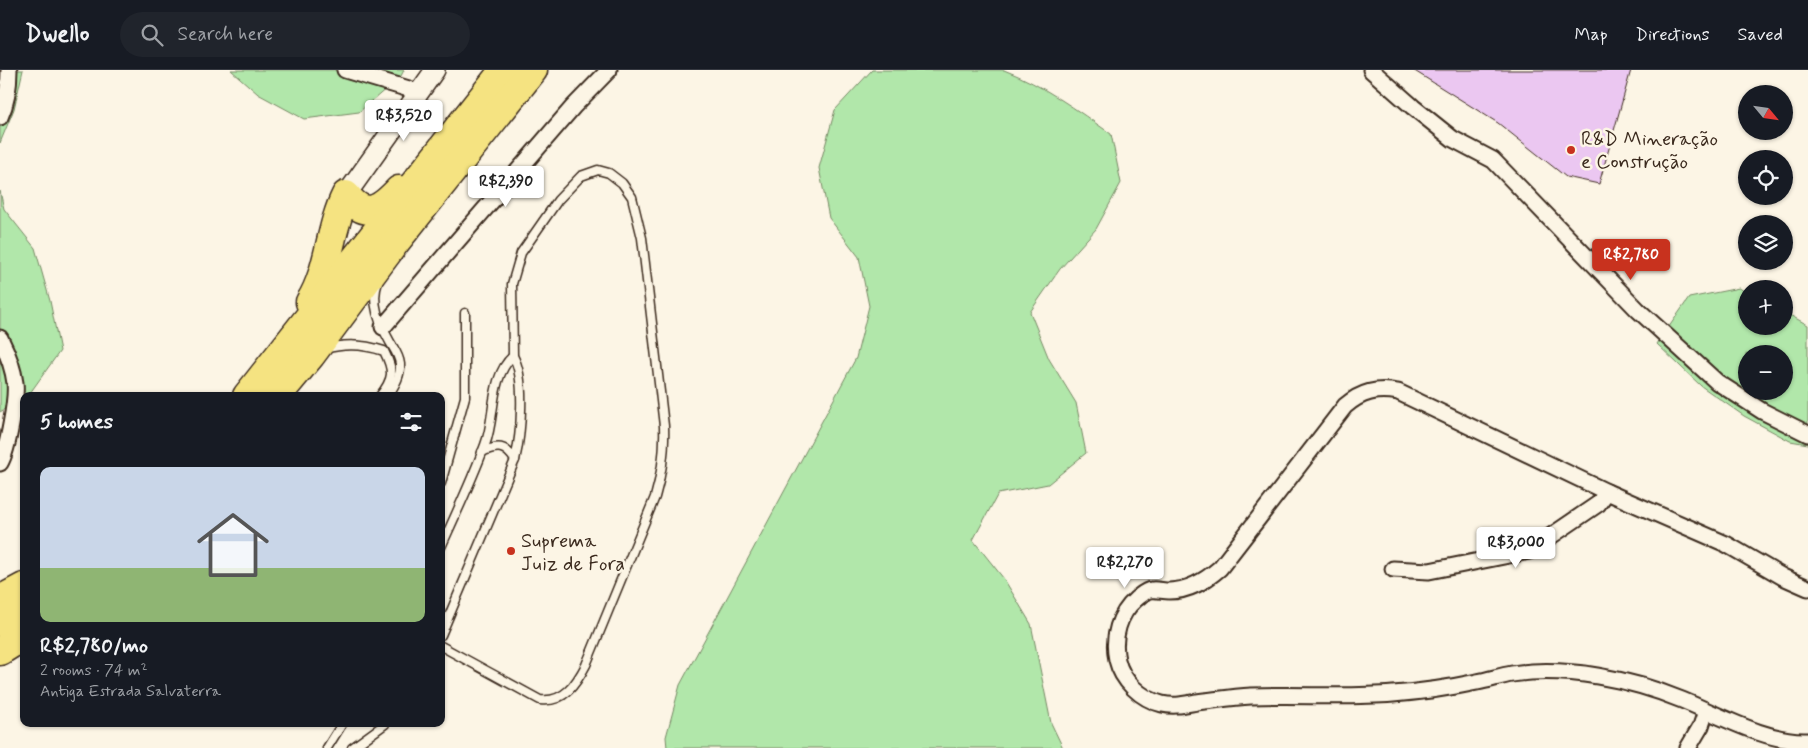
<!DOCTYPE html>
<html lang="en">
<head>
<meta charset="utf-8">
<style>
	:root { --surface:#171b24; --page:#20242c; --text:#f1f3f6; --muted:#9ea1a6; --line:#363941; --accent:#c8321e }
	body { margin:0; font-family:Mynerve,sans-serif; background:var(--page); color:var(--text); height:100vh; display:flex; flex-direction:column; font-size:19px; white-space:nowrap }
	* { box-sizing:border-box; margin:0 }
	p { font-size:16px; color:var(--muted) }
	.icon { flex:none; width:28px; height:28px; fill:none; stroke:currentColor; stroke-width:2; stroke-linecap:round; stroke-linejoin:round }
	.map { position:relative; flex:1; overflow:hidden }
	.details { position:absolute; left:20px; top:322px; width:425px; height:335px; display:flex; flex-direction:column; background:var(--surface); border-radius:10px; box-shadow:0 1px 4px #0004 }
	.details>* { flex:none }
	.needle { width:32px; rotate:119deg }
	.fabs { position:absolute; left:1738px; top:15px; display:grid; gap:10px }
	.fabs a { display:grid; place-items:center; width:55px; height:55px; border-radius:50%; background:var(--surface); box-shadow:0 1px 4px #0004; font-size:25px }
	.price { position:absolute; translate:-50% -42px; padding:0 11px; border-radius:5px; background:#fff; color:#222; font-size:16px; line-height:32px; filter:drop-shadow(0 1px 2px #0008) }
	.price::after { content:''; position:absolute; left:50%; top:30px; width:15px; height:11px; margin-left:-8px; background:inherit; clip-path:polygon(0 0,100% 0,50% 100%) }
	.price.selected { background:var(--accent); color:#fff }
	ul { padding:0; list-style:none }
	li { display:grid; align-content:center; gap:10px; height:265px; padding:0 20px }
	li span { display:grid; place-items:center; height:155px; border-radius:10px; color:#555 }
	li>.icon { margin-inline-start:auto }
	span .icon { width:90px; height:90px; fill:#fffc; stroke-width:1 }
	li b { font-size:21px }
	h2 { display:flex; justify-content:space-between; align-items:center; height:60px; padding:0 20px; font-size:21px }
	header { display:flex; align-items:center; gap:30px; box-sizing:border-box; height:70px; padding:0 25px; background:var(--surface); border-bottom:1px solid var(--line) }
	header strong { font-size:24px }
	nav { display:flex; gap:28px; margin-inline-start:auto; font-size:18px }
	.search { width:350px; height:45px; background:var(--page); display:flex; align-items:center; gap:12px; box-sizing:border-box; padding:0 18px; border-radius:28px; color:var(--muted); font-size:19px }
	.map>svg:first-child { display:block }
</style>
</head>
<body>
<header>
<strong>Dwello</strong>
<div class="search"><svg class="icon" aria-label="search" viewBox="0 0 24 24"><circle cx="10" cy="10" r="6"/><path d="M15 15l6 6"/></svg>Search here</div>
<nav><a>Map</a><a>Directions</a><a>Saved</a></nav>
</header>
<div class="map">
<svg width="1808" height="678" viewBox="0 0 1808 678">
	<rect width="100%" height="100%" fill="#fcf5e5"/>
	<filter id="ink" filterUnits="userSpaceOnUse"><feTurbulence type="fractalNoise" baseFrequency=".02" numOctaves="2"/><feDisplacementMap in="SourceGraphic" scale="10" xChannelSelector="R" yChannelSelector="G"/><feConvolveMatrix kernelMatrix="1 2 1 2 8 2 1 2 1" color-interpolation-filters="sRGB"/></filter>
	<g filter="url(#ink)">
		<!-- green -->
		<g fill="#b1e7aa" stroke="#768864" fill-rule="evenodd">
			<path d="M0,0H23L14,39L0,73Z"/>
			<path d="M231,0H404L401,6L359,42L304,49L258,24Z"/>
			<path d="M872,0H1004C1043,15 1077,40 1111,64L1121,113L1096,159L1060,199L1030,242L1049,289L1076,333L1086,383L1048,414L998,424L973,470L1004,509L1031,554L1051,653L1063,678H667L666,667L680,615L856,288L869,236L859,187L829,148L819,98L835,40Z"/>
			<path d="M0,121L4,139L35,178L50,231L60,281L30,323L0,342Z"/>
			<path d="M1739,218L1746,222V256H1784V242L1808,255V374L1790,371L1744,346L1701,316L1657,274L1689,228ZM1746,284H1784V321H1746Z"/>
		</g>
		<!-- building -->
		<path fill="#ebc7f1" stroke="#3b2a1e" d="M1413,0H1631L1599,114L1566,107L1498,53Z"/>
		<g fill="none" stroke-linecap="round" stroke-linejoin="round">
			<!-- service casing -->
			<g stroke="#3b2a1e" stroke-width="11">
				<g id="service">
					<path d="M378,212C370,233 380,254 390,272C394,279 399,285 400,294C401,306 394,316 388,326"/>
					<path d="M325,279C345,273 364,274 384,281C394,301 394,308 380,326"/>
					<path d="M482,382C498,375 505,375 515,390"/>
					<path d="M441,413L465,327V243"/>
					<path d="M441,477C456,444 472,410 485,375C496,347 489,308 513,286"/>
					<path d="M441,565L515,390C521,365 526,308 513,286L512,214L521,183L558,130L581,106L598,100L609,103L622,113L632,127L642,168L664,356C665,381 662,403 655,427L586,595C576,614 564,633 540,630L441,576"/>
					<path d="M327,678L342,654"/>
					<path d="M352,678L385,654"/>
				</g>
			</g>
			<!-- minor casing -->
			<g stroke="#3b2a1e" stroke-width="19">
				<g id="minor">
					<path d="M345,0L419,22"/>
					<path d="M1371,0L1413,37L1453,69L1493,90L1638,240L1717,312L1762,341L1808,364"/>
					<path d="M0,47C7,32 9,17 9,0"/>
					<path d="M383,257L573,37L609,0"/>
					<path d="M0,268C7,282 13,297 15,313C17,327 8,380 0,393"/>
					<path d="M1393,499L1429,501L1529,481L1598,434L1607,422"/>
					<path d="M1808,518L1783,507L1726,474L1607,422L1398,322C1377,318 1361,322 1345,336L1220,498C1205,511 1189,521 1169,521C1163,521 1156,519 1151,520C1146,520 1140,526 1136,529C1119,544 1112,567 1117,590C1122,611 1141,629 1162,634C1175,637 1185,634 1197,632C1215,630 1233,627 1251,626C1298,624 1346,628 1393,624C1421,622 1449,618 1477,612C1489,610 1500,606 1512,604C1566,596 1631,609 1682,630C1719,645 1768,673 1808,671"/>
					<path d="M1688,678L1701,656L1706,641"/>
				</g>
			</g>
			<!-- tertiary casing -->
			<g stroke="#3b2a1e" stroke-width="22">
				<path id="tertiary" d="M346,125L435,0"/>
			</g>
			<!-- motorway casing -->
			<g stroke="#3b2a1e" stroke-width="31">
				<g id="motorway">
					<path d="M310,232C330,200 329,159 346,125C366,150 380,140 399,120"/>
					<path d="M247,326L504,0"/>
					<path d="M277,326L311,285L394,174L533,0"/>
					<path d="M0,530L24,517"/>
					<path d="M0,552L24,539"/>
					<path d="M0,581L24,566"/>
				</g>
			</g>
			<!-- service -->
			<use href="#service" stroke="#fcf5e5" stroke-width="8"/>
			<!-- minor -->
			<use href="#minor" stroke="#fcf5e5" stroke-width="15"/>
			<!-- tertiary -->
			<use href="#tertiary" stroke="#fcf5e5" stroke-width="19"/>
			<!-- motorway -->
			<use href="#motorway" stroke="#f5e381" stroke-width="28"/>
		</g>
	</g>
	<!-- markers -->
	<g fill="#c8321e" stroke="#fcf5e5" stroke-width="2">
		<circle cx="1571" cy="80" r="5"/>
		<circle cx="511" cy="481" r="5"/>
	</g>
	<g text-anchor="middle" stroke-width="5" stroke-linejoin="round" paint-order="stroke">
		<!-- poi labels -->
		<g font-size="20" fill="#3b2a1e" stroke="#fcf5e5" text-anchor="start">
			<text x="1581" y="75">R&amp;D Mineração<tspan x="1581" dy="23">e Construção</tspan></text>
			<text x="521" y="477">Suprema<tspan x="521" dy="23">Juiz de Fora</tspan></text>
		</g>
	</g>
</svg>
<div class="fabs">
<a><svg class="needle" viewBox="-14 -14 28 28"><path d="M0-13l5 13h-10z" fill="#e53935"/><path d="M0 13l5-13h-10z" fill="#9ea1a6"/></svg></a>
<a><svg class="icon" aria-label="locate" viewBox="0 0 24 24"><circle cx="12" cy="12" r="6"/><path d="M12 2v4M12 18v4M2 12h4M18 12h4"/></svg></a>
<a><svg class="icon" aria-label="layers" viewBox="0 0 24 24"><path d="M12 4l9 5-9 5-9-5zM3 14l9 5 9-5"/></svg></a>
<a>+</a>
<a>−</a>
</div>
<b class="price" style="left:404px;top:72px">R$3,520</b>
<b class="price" style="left:506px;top:138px">R$2,390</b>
<b class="price selected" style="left:1631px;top:211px">R$2,780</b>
<b class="price" style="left:1516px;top:499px">R$3,000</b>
<b class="price" style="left:1125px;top:519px">R$2,270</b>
<section class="details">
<h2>5 homes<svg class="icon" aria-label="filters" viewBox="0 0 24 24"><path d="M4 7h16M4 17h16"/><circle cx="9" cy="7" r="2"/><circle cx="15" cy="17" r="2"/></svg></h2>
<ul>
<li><span style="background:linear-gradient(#c9d6e8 65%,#8fb573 0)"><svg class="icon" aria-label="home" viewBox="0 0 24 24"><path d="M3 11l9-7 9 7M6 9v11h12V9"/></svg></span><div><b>R$2,780/mo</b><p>2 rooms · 74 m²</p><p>Antiga Estrada Salvaterra</p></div></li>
</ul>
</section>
</div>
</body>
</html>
